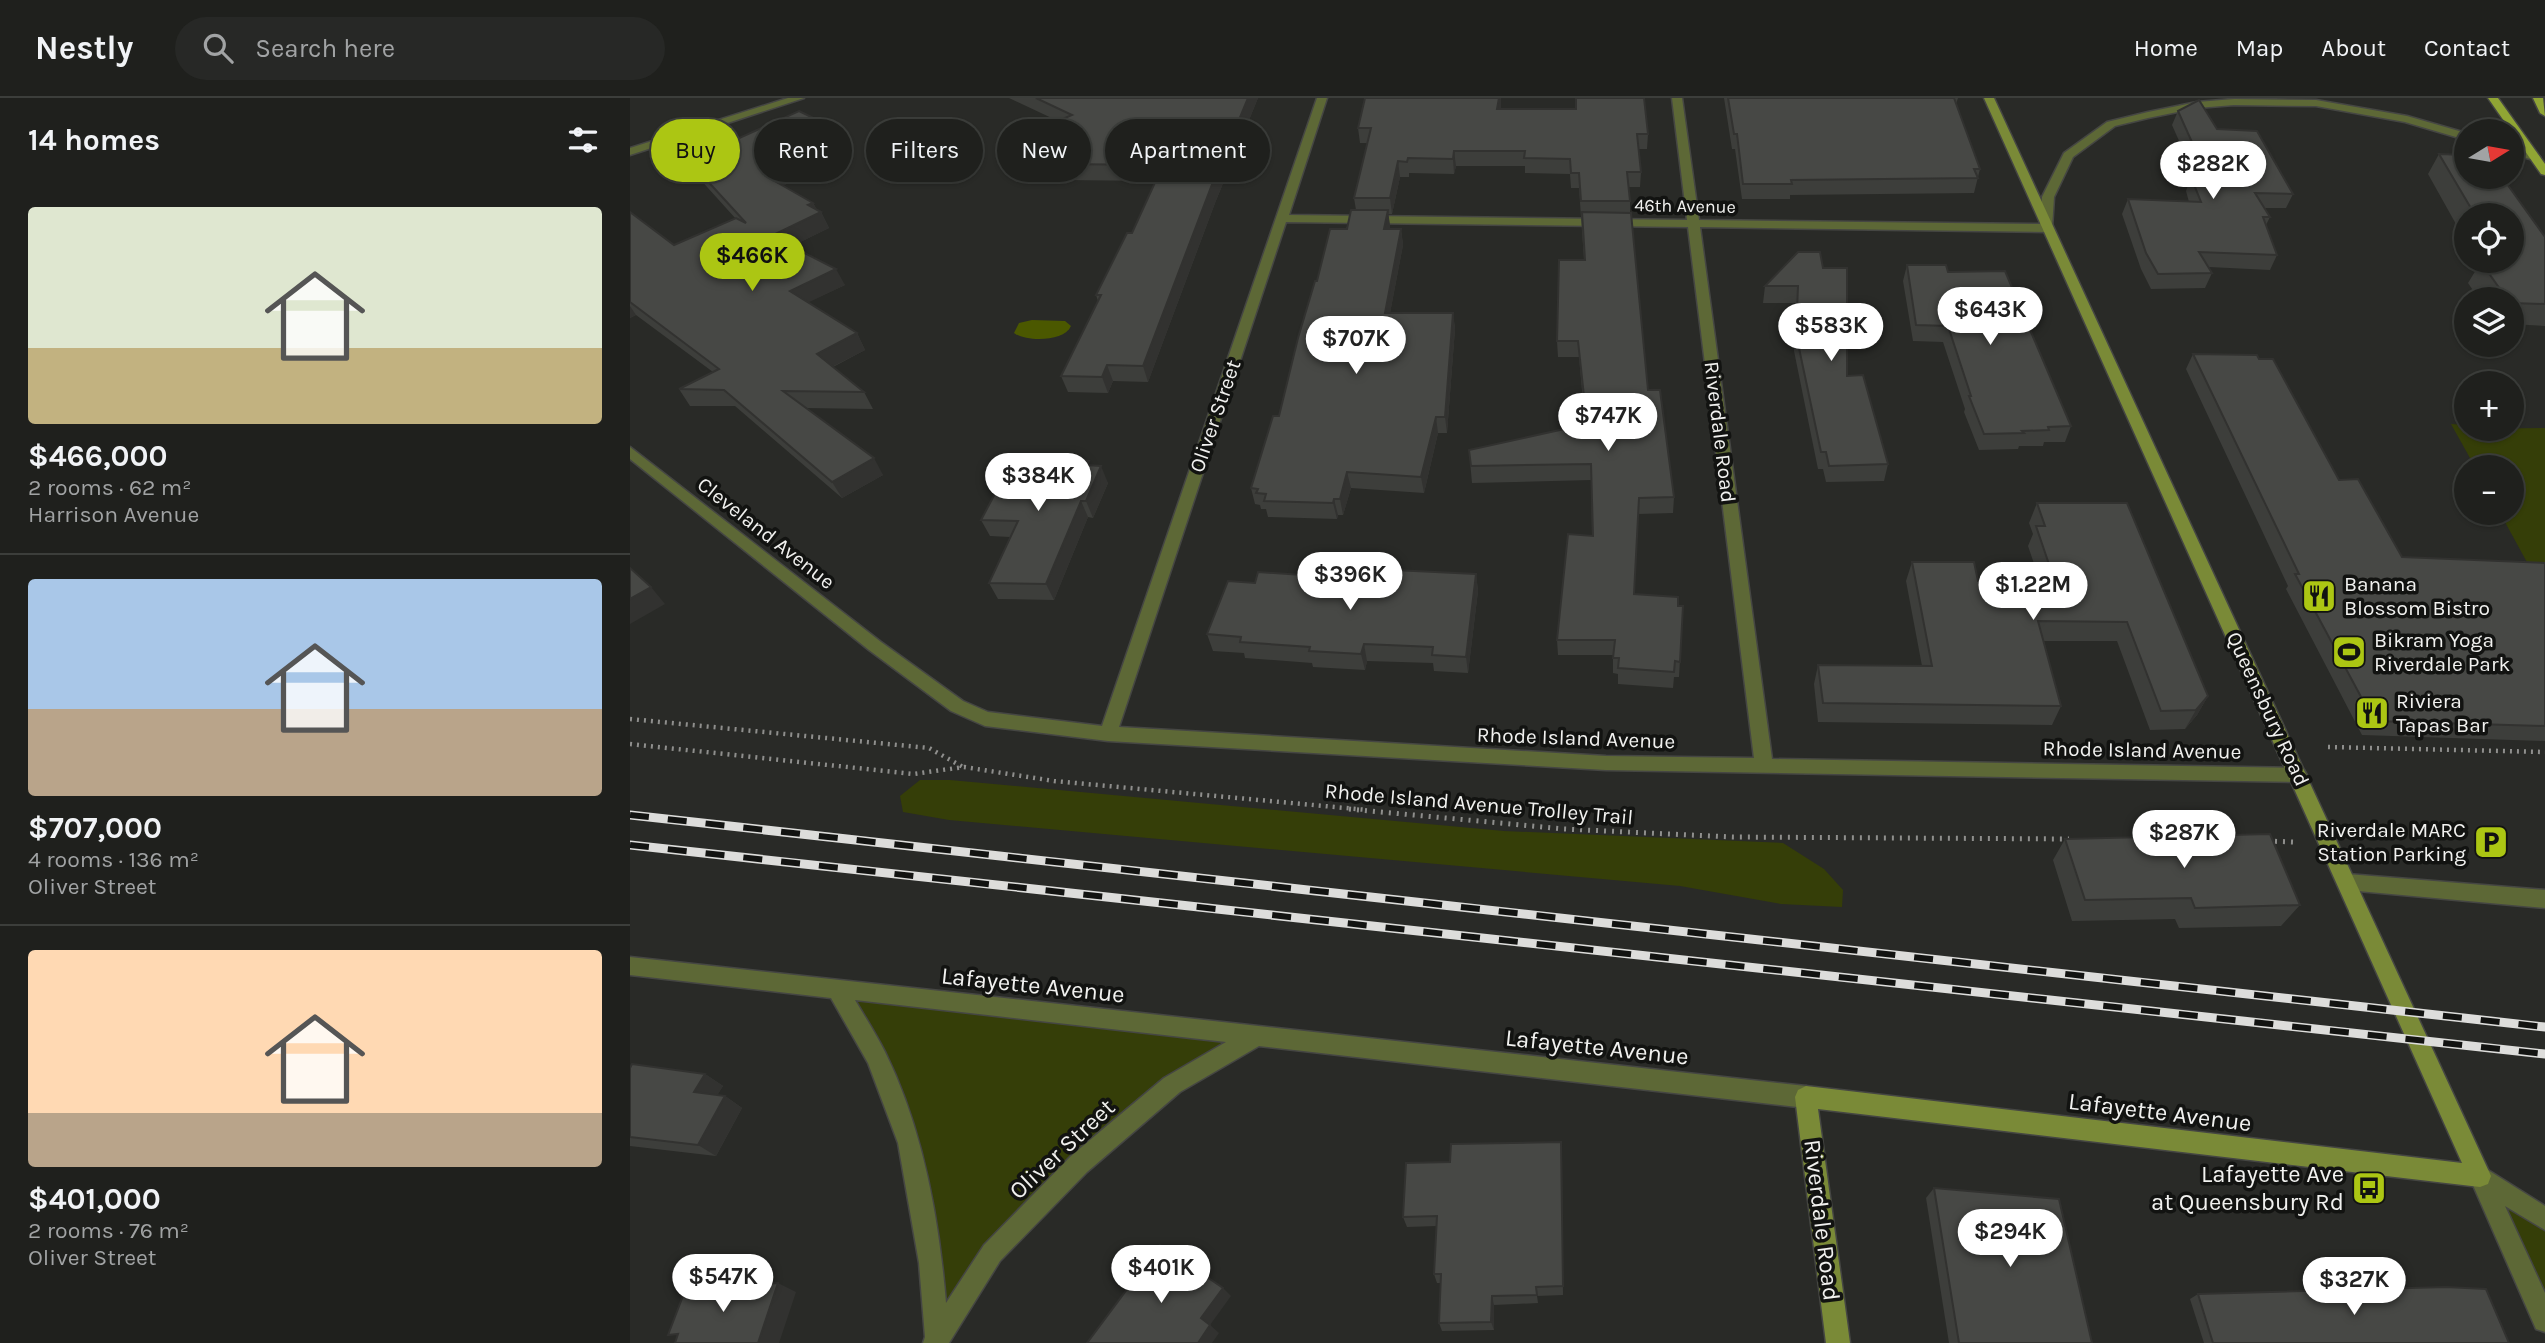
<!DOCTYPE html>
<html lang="en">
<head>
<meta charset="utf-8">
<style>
	:root { --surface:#1f201d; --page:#272826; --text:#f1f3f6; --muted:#a1a3a4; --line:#3c3e3b; --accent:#acc613 }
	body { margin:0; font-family:Karla,sans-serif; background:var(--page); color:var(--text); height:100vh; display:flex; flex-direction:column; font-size:26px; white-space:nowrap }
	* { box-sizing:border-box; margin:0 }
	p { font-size:23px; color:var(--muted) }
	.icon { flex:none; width:38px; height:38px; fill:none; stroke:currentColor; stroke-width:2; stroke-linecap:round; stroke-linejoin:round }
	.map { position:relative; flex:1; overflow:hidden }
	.drawer { display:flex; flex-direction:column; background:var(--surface); width:630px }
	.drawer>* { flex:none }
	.guide { position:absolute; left:21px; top:21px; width:665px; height:63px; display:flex; gap:14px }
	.needle { width:46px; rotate:79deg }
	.controls { position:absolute; left:1824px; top:21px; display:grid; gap:14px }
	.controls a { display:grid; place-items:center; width:70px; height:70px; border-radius:50%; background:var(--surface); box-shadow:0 2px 5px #0004,0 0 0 2px var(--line); font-size:35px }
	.price { position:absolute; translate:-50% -60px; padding:0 16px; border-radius:24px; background:#fff; color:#222; font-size:23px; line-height:46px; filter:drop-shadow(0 2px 4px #0008) }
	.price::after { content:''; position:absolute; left:50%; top:42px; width:21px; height:16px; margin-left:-10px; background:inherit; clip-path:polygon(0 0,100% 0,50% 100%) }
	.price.selected { background:var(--accent); color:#111 }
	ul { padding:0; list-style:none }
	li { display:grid; align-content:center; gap:14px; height:371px; padding:0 28px }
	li+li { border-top:2px solid var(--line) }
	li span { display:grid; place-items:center; height:217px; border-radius:7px; color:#555 }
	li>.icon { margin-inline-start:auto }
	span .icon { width:126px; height:126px; fill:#fffc; stroke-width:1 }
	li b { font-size:30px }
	h2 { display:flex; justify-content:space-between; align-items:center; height:84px; padding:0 28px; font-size:30px }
	.chip { padding:0 24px; border-radius:32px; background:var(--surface); box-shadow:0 2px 5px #0004,0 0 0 2px var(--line); font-size:24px; line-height:63px }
	.chip.selected { background:var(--accent); color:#111 }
	header { display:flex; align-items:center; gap:42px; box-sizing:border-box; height:98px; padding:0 35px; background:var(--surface); border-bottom:2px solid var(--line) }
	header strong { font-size:33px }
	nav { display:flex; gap:38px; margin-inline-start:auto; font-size:24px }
	.search { width:490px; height:63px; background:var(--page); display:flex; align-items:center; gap:18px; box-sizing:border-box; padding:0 24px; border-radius:38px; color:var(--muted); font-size:26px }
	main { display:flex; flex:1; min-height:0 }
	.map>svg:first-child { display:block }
</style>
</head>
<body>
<header>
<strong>Nestly</strong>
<div class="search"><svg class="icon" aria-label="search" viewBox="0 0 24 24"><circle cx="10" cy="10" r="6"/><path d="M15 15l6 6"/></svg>Search here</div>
<nav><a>Home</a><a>Map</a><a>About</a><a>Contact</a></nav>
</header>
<main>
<section class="drawer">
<h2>14 homes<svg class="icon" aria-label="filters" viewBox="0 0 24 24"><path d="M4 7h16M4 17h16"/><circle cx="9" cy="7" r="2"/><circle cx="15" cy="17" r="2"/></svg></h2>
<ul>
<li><span style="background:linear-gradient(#dfe7d0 65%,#c2b280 0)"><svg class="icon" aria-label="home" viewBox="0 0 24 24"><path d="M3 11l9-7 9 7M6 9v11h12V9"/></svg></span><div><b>$466,000</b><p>2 rooms · 62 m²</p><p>Harrison Avenue</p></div></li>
<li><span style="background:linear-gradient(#a9c7e8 60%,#b9a48a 0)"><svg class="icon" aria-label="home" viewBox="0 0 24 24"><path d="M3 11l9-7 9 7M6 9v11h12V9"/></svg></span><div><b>$707,000</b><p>4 rooms · 136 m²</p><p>Oliver Street</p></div></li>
<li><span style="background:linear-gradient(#ffd9b3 75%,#b9a48a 0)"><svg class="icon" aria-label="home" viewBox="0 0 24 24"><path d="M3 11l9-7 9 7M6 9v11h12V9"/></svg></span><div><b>$401,000</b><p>2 rooms · 76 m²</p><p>Oliver Street</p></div></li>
</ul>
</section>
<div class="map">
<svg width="1915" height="1245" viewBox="0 0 1915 1245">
	<rect width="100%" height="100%" fill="#292a27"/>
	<!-- green -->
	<g fill="#353e08">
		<path d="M1821,326L1836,327V331L1915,330V478L1904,477L1870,415H1881V369H1845Z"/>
		<path d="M290,682H320L874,733L1153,745L1194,771L1213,792L1212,809L1151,806L1050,788L319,722L273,714L270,698Z"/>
		<path d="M208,893L627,937L449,1066L307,1234L280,1050Z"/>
		<path d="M1853,1081L1915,1121V1218Z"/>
	</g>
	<!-- water -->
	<path fill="#4b5800" d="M402,222L435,223L441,228C434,244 396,244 384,235L389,225Z"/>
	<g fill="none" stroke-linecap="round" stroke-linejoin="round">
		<!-- street casing -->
		<g stroke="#454643" stroke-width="3">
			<g id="street">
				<path d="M158,0H174L0,57V50Z"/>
				<path d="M687,0H697L659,117L1057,122L1042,0H1052L1069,122L1410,126L1412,99L1434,55L1477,24L1518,14L1567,4L1604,1L1686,2L1777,18L1836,35V42L1775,24L1686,8L1604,7L1567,10L1518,20L1485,28L1443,59L1424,99L1422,130L1416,134L1070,129L1142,661L1668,670L1674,672L1677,677L1674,682L1668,684L976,672L478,643L355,628L321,613L239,552L0,361V349L251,544L333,603L358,614L472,628ZM656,124L1058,129L1124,660L976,658L489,629Z"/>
				<path d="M1881,50L1908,57L1910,59L1904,62L1881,56Z"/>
				<path d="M1717,776L1915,792V810L1717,792L1710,790L1707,784L1710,778Z"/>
				<path d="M0,859L1176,988L1184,992L1187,999L1184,1006L1176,1010L629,948L550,994L457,1074L370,1163L319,1245H293L295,1239L289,1165L268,1045L238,965L201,900L0,877ZM225,902L596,944L534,980L441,1058L354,1147L316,1205C309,1120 293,1031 255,954C246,936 235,919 225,902Z"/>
				<path d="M1850,1067L1915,1108V1132L1875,1108L1915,1195V1234L1906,1231L1839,1078L1842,1070Z"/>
			</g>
		</g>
		<!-- secondary casing -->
		<g stroke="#454643" stroke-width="3">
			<path id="secondary" d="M1354,0H1364L1861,1078L1858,1086L1850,1089L1188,1011L1220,1245H1196L1165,999L1168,992L1176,988L1832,1065Z"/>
		</g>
		<!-- primary casing -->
		<g stroke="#454643" stroke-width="3">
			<g id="primary">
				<path d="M1858,0H1868L1915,66V77L1911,76Z"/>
				<path d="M1903,0H1913L1915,18L1910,15Z"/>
			</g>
		</g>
		<!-- path-far1 -->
		<g stroke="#8f8f8d" stroke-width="4.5" stroke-dasharray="2 5" stroke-linecap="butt">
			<path d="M0,621L299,650L333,669"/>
			<path d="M0,646L283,676L334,669L424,683L737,712"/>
			<path d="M1698,649L1915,654"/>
		</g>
		<!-- path -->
		<g stroke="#8f8f8d" stroke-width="5" stroke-dasharray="2 6" stroke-linecap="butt">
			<path d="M719,711L934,731L1103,739L1439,741"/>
			<path d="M1637,743L1663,744"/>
		</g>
		<!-- street -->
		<use href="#street" fill="#5d6836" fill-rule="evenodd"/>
		<!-- secondary -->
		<use href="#secondary" fill="#7a8a37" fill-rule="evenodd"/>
		<!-- primary -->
		<use href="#primary" fill="#90a534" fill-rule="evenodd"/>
		<!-- rail casing -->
		<g stroke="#dddddb" stroke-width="9">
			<g id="rail">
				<path d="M0,717L1915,929"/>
				<path d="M0,747L1915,956"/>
			</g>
		</g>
		<!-- rail -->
		<use href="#rail" stroke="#121311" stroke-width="6" stroke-dasharray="19" stroke-linecap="butt"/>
	</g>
	<!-- wall -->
	<g fill="#3d3e3b">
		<path d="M379,0H628L585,105L518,284L483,283L478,295L438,294L431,278L468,203L466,197L502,135L526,83L433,82L427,66L437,47L426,41L421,26L428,23Z"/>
		<path d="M735,0H871V11H946L945,0L1018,36L1017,51H1008L1011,74L1010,89H998L1000,103V115L1018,292L1044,399L1043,415L1008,416L1004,496L1048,508H1053L1049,579H1044L1043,590L988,586V576L983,575V557H928L927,542L962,438L961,382L842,385L839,352L955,326L949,259H928L927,243L954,162L949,90H941L940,76L895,75V68H826L824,76L779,75V79H770L762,116H758L760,128L759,131H771L773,147L760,215H823L825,231L817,335H808L794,395L721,390L713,417H708L707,421L638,419L636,411H631L630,407L625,406L621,390L649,318L687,183L726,112L724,100L737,45H730L728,30Z"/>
		<path d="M1094,0H1328L1326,6L1350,71L1344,95L1160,97V101H1112L1105,51H1102Z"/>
		<path d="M1548,13L1587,31L1663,96L1656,110H1635L1640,119L1636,127L1647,157L1640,172L1579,169L1582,175L1575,190L1521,191L1511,171L1492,116L1498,101L1559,104L1556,93L1561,79H1565L1542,27Z"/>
		<path d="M96,46L215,47L153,88L183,105L187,112L191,114L199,130L162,148L215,187L178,204L227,235L235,252L203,269L234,294L243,311L175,310L253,377L212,400L105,308H60L49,291L83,274L6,217L0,220V114L44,147L106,121L59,69L50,53Z"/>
		<path d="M1809,56L1915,139V228L1881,226V201H1849L1838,185L1849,167L1846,163H1881V117H1836V144L1798,76Z"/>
		<path d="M1168,154L1217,278L1258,366L1254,383L1196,384L1193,371H1188L1164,253L1165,205H1133L1135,188Z"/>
		<path d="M1277,167L1318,174L1441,328L1435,344H1414L1413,348H1389L1388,351L1349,352L1334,314L1335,311L1313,244L1283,243L1273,183Z"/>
		<path d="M1563,256L1709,382L1772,459L1915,465V643L1732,637L1656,491L1658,488L1556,271Z"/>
		<path d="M441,362L461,367L478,385L463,420L458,419L424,502L368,501L359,485L380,439L360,438L351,422Z"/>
		<path d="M1407,405L1578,598L1567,617L1555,631L1520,632L1487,543H1414L1431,608L1422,627L1188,624L1184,586L1188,567L1292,568L1276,483L1282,464L1348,483H1410L1398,448L1403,436L1399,425Z"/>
		<path d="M846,476L848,493L838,575L804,573L803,565L737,563L735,572L683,569L682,565L615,560L614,555L583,553L577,536L625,485L761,483Z"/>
		<path d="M1435,741L1670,807L1651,828L1549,830L1545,821L1442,823L1423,762Z"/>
		<path d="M0,970L75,976L93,988L87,997L95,998L112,1010L86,1058L0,1048Z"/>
		<path d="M932,1055L933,1197L907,1198L908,1205L864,1207V1232L812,1233L809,1225L811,1185H807L804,1176L807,1128L777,1129L773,1119L820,1064Z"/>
		<path d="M1304,1090L1462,1245H1319L1296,1100Z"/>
		<path d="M1568,1196L1879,1245H1574L1560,1201Z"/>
	</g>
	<!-- shaded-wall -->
	<g fill="#323230">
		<path d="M618,0H628L585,105L518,284L513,268L581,89Z"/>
		<path d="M869,0H871V10L868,26L867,11Z"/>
		<path d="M208,32L215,47L144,94L136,78Z"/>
		<path d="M824,53L826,68L824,76L823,61Z"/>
		<path d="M768,63L770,79L762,116L760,100Z"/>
		<path d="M183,105L189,116L191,114L199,130L150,154L141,138L178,107Z"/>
		<path d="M758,112L760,128L756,147L754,131Z"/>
		<path d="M771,131L773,147L757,231L755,215Z"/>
		<path d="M206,171L215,187L169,209L160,193Z"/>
		<path d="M0,208L6,217L0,220Z"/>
		<path d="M823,215L825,231L817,335L815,319Z"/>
		<path d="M227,235L235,252L196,272L187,256Z"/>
		<path d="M477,267L483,283L478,295L472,279Z"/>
		<path d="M806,319L808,335L794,395L791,379Z"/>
		<path d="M244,360L253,377L212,400L202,384Z"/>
		<path d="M471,368L478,385L463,420L456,403Z"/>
		<path d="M717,374L721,390L713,417L710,401Z"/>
		<path d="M704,401L708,417L707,421L703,405Z"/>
		<path d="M451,403L458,419L424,502L416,486Z"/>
		<path d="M846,476L848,493L838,575L836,559Z"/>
		<path d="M21,489L35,506L0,526V501Z"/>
		<path d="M734,546L737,563L735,572L731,556Z"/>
		<path d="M1578,598L1567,617L1555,631L1566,612Z"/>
		<path d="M75,976L93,988L82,1006L64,994Z"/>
		<path d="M95,998L112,1010L86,1058L68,1047Z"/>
		<path d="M148,1185L166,1194L149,1245H128Z"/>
		<path d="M593,1190L601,1198L580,1227L589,1235L582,1245H568L571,1220Z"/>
		<path d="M862,1198L864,1207V1232L861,1224Z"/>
	</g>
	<!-- building -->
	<g fill="#474845" stroke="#323230" stroke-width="2">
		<path d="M406,0H618L581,89L513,268L477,267L472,279L431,278L471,197H466L497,135H502L533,67L427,66L442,37L421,26L442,17Z"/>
		<path d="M735,0H869L867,11H946V0H1014L1018,36H1007L1011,74H997L1000,103H951L949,75H941L940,61L894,60L895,53H824L823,61L778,60L777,64L768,63L760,100H724L741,30H728Z"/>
		<path d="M1098,0H1324L1350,71H1344L1348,80L1161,82L1162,86H1113L1107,36H1104Z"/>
		<path d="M1569,2L1587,31L1627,33L1663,96L1625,95L1640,119H1633L1647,157L1569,154L1582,175L1528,176L1516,155L1498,101L1571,104L1561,79L1578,80L1548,13Z"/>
		<path d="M169,13L208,32L136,78L183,105L178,107L191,114L141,138L206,171L160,193L227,235L187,256L234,294L153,293L244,360L202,384L94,292L49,291L89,271L0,204V114L44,147L106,120L116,125L50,53L90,40L96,46Z"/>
		<path d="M1809,56L1836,57V79H1872L1915,139V206L1881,205V201H1877L1851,164L1873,165L1872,163H1881V117H1845Z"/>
		<path d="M721,112H758L754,131H771L755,215H823L815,319H806L791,379L717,374L710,401H704L703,405L634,403L636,396L626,395L628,391L621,390L643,318H649L668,240L685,183H687L700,131H717Z"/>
		<path d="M952,114L1001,115L1018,292H1030L1044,399L1009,400L1004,496L1048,499V508H1053L1050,564L1045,563L1044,574L988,570L989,560H983L985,542H927L938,436L963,438L961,366L841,368L839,352L957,326L948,243H927L929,162H955Z"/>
		<path d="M1168,154H1190L1193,170H1217V278L1233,277L1258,366L1199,368L1196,354H1191L1166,236L1168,188H1135Z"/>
		<path d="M1277,167H1316L1318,174L1375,173L1441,328L1418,329L1419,332L1392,333L1394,335L1354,336L1339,298H1341L1318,228L1286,227Z"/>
		<path d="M1563,256L1627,257L1629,261H1643L1709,382L1728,381L1772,459L1915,465V628L1744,623L1665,476H1669Z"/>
		<path d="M386,356L440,358L438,362L459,363L457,367L471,368L456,403H451L416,486L359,485L388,423L351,422Z"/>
		<path d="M1407,405H1497L1578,598L1566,612L1531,613L1497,524L1408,523L1431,608L1193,605L1188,567L1302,568L1282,464H1344L1348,483L1425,484L1406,428H1415Z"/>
		<path d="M0,470L21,489L0,501Z"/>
		<path d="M764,472L846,476L836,559L802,557L803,549L734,546L731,556L679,553L680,549L610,544L611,539L577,536L598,483L625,485L628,474L761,483Z"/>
		<path d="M1640,736L1670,807L1565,810L1561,800L1455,802L1435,741Z"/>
		<path d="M2,966L75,976L64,994L95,998L68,1047L0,1039V970Z"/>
		<path d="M931,1044L933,1188L906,1189L907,1197L862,1198L861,1224L809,1225L811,1176H804L807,1118L773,1119L776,1065L820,1064L821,1046Z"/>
		<path d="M1304,1090L1429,1101L1462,1245H1329Z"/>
		<path d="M530,1147L593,1190L571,1220L580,1227L568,1245H457Z"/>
		<path d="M148,1185L128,1245H45L48,1236L38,1237L56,1190Z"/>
		<path d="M1816,1189L1856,1191L1879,1245H1583L1568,1196Z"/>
	</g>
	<!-- icons -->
	<defs>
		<g id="restaurant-square" transform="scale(1.75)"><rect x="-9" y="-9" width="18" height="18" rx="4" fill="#acc613" stroke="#121311"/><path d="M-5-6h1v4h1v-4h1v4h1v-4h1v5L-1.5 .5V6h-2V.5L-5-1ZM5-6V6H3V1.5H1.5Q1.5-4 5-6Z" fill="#111"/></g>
		<g id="stadium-square" transform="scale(1.75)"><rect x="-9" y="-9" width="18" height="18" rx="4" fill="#acc613" stroke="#121311"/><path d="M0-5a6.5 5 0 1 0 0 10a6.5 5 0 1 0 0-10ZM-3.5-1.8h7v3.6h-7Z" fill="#111"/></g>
		<g id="parking-square" transform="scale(1.75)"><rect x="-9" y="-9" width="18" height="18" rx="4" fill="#acc613" stroke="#121311"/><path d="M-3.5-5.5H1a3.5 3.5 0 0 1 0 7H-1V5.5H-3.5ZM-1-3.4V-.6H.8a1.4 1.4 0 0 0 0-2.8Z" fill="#111"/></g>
		<g id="bus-square" transform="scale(1.75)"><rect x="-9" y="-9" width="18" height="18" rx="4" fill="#acc613" stroke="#121311"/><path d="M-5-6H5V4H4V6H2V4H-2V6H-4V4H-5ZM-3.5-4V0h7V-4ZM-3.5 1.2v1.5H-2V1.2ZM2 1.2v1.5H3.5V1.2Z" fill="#111"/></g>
	</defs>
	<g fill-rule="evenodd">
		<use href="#restaurant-square" x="1689" y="498"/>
		<use href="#stadium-square" x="1719" y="554"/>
		<use href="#restaurant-square" x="1742" y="615"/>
		<use href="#parking-square" x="1861" y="744"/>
		<use href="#bus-square" x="1739" y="1090"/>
	</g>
	<g text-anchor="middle" stroke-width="7" stroke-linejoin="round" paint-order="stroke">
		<!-- far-street labels -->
		<g font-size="18" fill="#f1f1ef" stroke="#121311">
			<text transform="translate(1055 108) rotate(1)" y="6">46th Avenue</text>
		</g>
		<!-- street labels -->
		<g font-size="21" fill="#f1f1ef" stroke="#121311">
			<text transform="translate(585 318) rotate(-71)" y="7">Oliver Street</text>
			<text transform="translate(1090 334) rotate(83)" y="7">Riverdale Road</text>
			<text transform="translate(136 435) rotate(38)" y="7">Cleveland Avenue</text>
			<text transform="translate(1638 611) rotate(65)" y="7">Queensbury Road</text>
			<text transform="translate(946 640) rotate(2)" y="7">Rhode Island Avenue</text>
			<text transform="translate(1512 652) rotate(1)" y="7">Rhode Island Avenue</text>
			<text transform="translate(849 706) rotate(5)" y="7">Rhode Island Avenue Trolley Trail</text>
		</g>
		<!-- poi labels -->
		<g font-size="21" fill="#f1f1ef" stroke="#121311" text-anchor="start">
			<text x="1714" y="493">Banana<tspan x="1714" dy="24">Blossom Bistro</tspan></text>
			<text x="1744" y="549">Bikram Yoga<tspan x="1744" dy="24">Riverdale Park</tspan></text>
			<text x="1766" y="610">Riviera<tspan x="1766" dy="24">Tapas Bar</tspan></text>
			<text x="1836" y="739" text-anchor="end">Riverdale MARC<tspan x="1836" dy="24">Station Parking</tspan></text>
		</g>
		<!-- near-street labels -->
		<g font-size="24" fill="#f1f1ef" stroke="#121311">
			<text transform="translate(403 887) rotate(6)" y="8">Lafayette Avenue</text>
			<text transform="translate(967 949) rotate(6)" y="8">Lafayette Avenue</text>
			<text transform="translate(1530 1014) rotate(7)" y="8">Lafayette Avenue</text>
			<text transform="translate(432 1051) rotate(-43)" y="8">Oliver Street</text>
			<text transform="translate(1192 1122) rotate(83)" y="8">Riverdale Road</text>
		</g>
		<!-- near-poi labels -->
		<g font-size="24" fill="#f1f1ef" stroke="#121311" text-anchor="end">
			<text x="1714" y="1084">Lafayette Ave<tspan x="1714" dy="28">at Queensbury Rd</tspan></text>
		</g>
	</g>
</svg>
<div class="controls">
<a><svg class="needle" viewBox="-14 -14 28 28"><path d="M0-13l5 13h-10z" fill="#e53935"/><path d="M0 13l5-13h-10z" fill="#a1a3a4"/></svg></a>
<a><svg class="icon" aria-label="locate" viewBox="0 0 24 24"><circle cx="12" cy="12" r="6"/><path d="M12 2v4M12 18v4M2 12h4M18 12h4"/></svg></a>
<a><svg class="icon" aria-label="layers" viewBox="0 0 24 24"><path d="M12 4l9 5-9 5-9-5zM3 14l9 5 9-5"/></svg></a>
<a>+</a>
<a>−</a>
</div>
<b class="price" style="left:1583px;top:103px">$282K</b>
<b class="price selected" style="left:122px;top:195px">$466K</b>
<b class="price" style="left:1360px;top:249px">$643K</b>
<b class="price" style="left:1201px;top:265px">$583K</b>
<b class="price" style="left:726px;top:278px">$707K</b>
<b class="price" style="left:978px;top:355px">$747K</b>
<b class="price" style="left:408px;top:415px">$384K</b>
<b class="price" style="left:720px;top:514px">$396K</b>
<b class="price" style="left:1403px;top:524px">$1.22M</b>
<b class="price" style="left:1554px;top:772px">$287K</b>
<b class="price" style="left:1380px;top:1171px">$294K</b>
<b class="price" style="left:531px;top:1207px">$401K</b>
<b class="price" style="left:93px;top:1216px">$547K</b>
<b class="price" style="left:1724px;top:1219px">$327K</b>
<div class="guide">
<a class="chip selected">Buy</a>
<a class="chip">Rent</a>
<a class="chip">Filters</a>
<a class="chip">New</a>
<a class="chip">Apartment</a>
</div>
</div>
</main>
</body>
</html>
